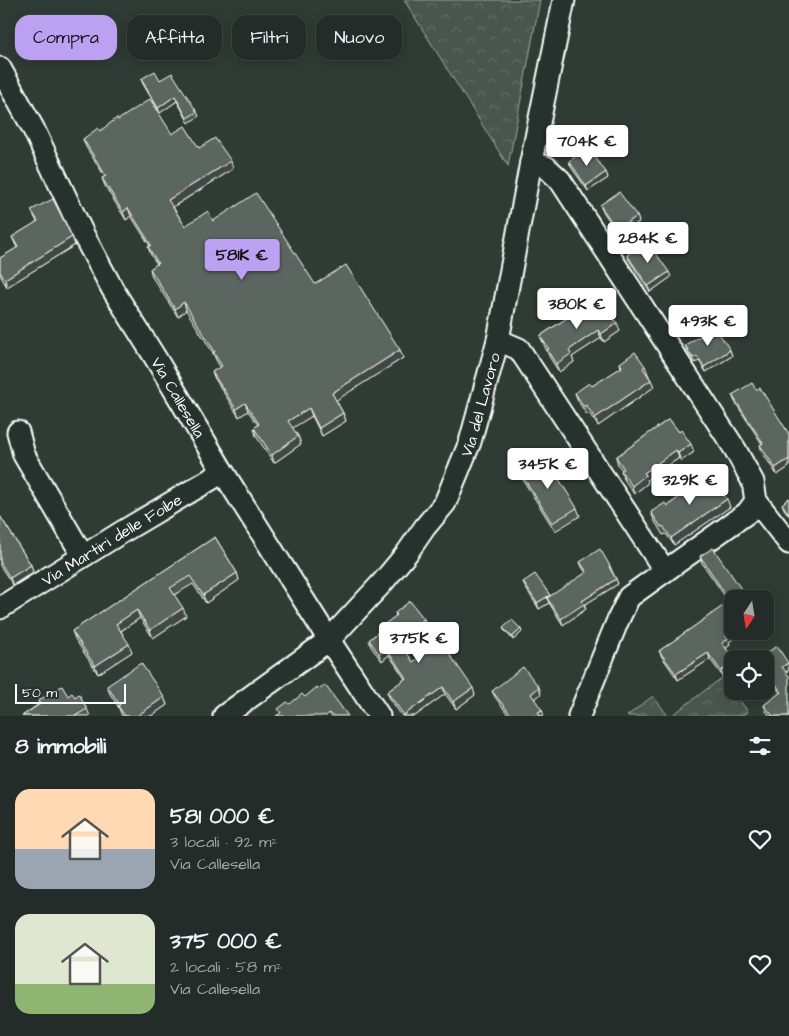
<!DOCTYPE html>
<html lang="it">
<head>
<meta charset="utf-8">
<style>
	:root { --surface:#232c28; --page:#2b3430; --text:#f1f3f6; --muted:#a3a7a8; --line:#404845; --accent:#bca0f2 }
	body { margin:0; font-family:"Architects Daughter",sans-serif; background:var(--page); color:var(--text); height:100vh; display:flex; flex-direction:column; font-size:19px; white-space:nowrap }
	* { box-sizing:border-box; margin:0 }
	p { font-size:16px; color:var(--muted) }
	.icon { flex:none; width:28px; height:28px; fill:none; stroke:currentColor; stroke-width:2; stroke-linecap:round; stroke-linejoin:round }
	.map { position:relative; height:716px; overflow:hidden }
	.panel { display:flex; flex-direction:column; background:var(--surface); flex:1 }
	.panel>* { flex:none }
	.hud { position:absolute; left:15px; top:15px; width:500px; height:45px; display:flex; gap:10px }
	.needle { width:32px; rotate:192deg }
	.fabs { position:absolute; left:724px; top:590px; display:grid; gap:10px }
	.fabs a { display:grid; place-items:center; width:50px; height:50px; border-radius:10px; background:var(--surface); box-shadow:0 2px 12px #0003,0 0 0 1px var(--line); font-size:25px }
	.scale { position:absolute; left:15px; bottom:12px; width:111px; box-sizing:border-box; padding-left:5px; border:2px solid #fff; border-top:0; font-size:14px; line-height:18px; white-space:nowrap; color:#fff; -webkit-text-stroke:4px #26332d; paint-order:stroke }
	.price { position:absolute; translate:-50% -42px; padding:0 11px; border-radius:5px; background:#fff; color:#222; font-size:16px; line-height:32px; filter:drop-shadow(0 1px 2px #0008) }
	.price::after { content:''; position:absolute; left:50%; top:30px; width:15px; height:11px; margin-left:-8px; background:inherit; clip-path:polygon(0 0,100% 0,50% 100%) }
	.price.current { background:var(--accent); color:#111 }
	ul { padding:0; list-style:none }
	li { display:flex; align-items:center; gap:15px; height:125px; padding:0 15px }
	li span { display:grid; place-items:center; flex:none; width:140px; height:100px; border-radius:15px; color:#555 }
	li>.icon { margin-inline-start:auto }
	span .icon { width:60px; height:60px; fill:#fffc; stroke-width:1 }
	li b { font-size:21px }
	h2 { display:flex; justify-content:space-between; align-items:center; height:60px; padding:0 15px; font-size:21px }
	.chip { padding:0 18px; border-radius:15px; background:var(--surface); box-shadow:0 2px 12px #0003,0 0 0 1px var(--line); font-size:18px; line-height:45px }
	.chip.current { background:var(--accent); color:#111 }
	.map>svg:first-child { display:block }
</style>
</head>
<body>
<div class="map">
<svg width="789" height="716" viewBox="0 0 789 716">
	<defs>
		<pattern id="forest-crowns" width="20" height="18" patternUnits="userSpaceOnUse" patternTransform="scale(1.25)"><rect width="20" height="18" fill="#4a544f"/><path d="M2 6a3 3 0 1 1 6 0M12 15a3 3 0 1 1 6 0" fill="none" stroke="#656e69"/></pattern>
	</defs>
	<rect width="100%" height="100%" fill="#2f3b35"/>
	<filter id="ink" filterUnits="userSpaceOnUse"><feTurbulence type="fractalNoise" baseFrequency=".02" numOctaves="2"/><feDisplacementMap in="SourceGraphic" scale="10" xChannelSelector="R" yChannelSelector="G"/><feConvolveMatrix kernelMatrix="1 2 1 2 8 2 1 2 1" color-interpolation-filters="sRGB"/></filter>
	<g filter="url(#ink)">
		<!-- forest -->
		<g fill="url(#forest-crowns)" stroke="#a4aaa7">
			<path d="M404,0H540L508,166Z"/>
			<path d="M723,677L748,712L740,716H671Z"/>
			<path d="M653,696L668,716H627Z"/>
		</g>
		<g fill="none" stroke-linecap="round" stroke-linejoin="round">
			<!-- minor casing -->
			<g stroke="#fff" stroke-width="25">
				<g id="minor">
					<path id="s1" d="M0,68L33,128L84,236L113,290L156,359L223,472L329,640L379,716"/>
					<path d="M531,162L546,167L560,180L735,449L753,482L756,501L789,543"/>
					<path d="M498,340L519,349L665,571L629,597L618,620L579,716"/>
					<path d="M18,432L24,455L83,556"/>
					<path d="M665,571L747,513L756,501"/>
					<path id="s2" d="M0,608L122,532L223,472"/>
					<path id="s3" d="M224,716L329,640L382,583L407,553L425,527L445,503L470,442L498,340L531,162L564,0"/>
				</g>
			</g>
			<!-- minor -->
			<use href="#minor" stroke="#26332d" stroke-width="21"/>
		</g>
		<!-- wall -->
		<g fill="#4e5853" stroke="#fff">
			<path d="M141,79L160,80L197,112L199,116L189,123L177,101L160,113L143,84Z"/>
			<path d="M118,120L172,134L199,148L233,169L173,207L185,226L213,221L315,284L400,350L403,358L336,400L343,413L346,421L322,436L312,416L292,428L298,436L301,444L274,463L256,436L254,428L258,425L248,411L239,417L215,379L212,372L220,367L216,360L213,353L186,310L178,317L152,277L150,269L157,264L151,255L148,247L150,246L131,216L126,220L105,186L102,178L105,177L86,147L83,139L100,131Z"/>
			<path d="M569,161L606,172L608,178L588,191L571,167Z"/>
			<path d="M600,205L637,216L639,222L619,235L602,210Z"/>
			<path d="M31,210L75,245L7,287L0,275V258L17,248L12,237L37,222Z"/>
			<path d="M627,255L671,277L650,292L629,260Z"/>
			<path d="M597,298L620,331L604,342L601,338L572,357L574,362L559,372L550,358L540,336Z"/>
			<path d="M685,345L730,350L732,356L706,372L699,361L695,363L687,351Z"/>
			<path d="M620,363L648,374L654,387L598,426L589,413L587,415L578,401L575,393L592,386L621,368Z"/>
			<path d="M756,390L789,434V467L777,475L762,452L760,445L762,444L735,402L732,395Z"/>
			<path d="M669,419L694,452L681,461L679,458L647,480L648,483L634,494L624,479L621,471L622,470L618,465L616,457Z"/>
			<path d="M520,472L577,508L580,516L555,531L523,480Z"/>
			<path d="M696,481L723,494L730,507L674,545L666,534L663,535L654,520L651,512L667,506L698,484Z"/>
			<path d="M789,498V516L784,509L782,504Z"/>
			<path d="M0,516L31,565L33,572L13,585L0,566Z"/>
			<path d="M215,537L237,573L239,580L206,603L193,584L174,595L186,616L153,638L140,618L121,631L132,652L98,674L75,639L72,631Z"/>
			<path d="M700,556L748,599L729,642L730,645L726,648L723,677L710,659L678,680L662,657L659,651L729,602L702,563Z"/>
			<path d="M580,562L610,566L612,571L616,579L618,584L584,605L586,609L563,625L549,603L539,609L525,587L523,582L550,595V597L586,573L582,567Z"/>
			<path d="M395,613L424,619L426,626L401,645L413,662L475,695L456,709L445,694L415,716H402L390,699L387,692L405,679L389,655L382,661L371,647L369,640L382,629L381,627L396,616Z"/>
			<path d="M503,628L522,632L513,640L504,630Z"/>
			<path d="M765,659L788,663L789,670L786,672L789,716H770L766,711L764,705L780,693L765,670Z"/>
			<path d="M107,686L164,697L167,705L151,716H122L118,706L110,694Z"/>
			<path d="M492,691L541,694L534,699L544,716H509L495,697Z"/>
			<path d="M68,696L75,697L87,709L90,716H22L39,704L38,701Z"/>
		</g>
		<!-- shaded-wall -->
		<g fill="#404744" stroke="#fff">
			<path d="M175,96L177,101L160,113L158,108Z"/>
			<path d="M231,161L233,169L171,208L168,200Z"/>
			<path d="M606,172L608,178L588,191L586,186Z"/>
			<path d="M128,208L131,216L126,220L123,212Z"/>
			<path d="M637,216L639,222L619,235L617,230Z"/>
			<path d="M72,237L75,245L7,287L5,279Z"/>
			<path d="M669,272L671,277L650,292L648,286Z"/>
			<path d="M184,302L186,310L178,317L175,309Z"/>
			<path d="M617,323L620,331L604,342L601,334Z"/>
			<path d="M598,330L601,338L572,357L574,362L559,372L556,364L569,350Z"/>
			<path d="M400,350L403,358L335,401L332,393Z"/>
			<path d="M730,350L732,356L706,372L704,367Z"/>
			<path d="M645,366L648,374L645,376L643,368Z"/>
			<path d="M651,380L654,387L598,426L595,418Z"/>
			<path d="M245,403L248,411L239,417L236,409Z"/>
			<path d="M309,408L312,416L291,429L288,421Z"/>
			<path d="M343,413L346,421L322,436L319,428Z"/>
			<path d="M298,436L301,444L274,463L272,455Z"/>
			<path d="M691,444L694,452L681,461L678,453Z"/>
			<path d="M676,450L679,458L647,480L648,483L634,494L632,486L644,473Z"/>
			<path d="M789,459V467L777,475L775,468Z"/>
			<path d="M727,499L730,507L674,545L671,538Z"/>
			<path d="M31,565L33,572L13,585L10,578Z"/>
			<path d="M237,573L239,580L206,603L203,595Z"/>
			<path d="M616,579L618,584L584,605L586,609L563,625L561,619L582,601Z"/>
			<path d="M550,595L551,601L547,598L549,603L539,609L537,603Z"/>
			<path d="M183,608L186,616L153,638L150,630Z"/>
			<path d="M137,610L140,618L119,632L116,624Z"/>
			<path d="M424,619L426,626L400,646L398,639Z"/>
			<path d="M521,629L522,632L513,640L512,637Z"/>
			<path d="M733,631H744L729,642L730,645L725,649L722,643L726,636Z"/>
			<path d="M129,644L132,652L98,674L95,666Z"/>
			<path d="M386,648L389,655L382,661L379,654Z"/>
			<path d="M708,653L710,659L678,680L676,674Z"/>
			<path d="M732,663V671L723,677L721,671Z"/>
			<path d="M788,663L789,670L784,673L782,667Z"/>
			<path d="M443,687L445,694L415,716H404V715Z"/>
			<path d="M539,687L541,694L533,700L531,694Z"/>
			<path d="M473,688L475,695L456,709L453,702Z"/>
			<path d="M164,697L167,705L151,716H137Z"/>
			<path d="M542,710L544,716H539L538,712Z"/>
		</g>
		<!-- building -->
		<g fill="#5b6661" stroke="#fff">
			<path d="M155,71L160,80L172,73L197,112L187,118L175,96L158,108L141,79Z"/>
			<path d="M150,99L172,134L185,126L199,148L215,138L231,161L168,200L185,226L208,211L213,221L256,193L315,284L346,265L400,350L332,393L343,413L319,428L309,408L288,421L298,436L272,455L254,428L259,424L245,403L236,409L212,372L222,366L213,352H215L184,302L175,309L150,269L158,263L148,247L151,245L128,208L123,212L102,178L106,176L83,139L98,128L100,131L117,118L118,120Z"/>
			<path d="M588,148L606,172L586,186L569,161Z"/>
			<path d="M619,192L637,216L617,230L600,205Z"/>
			<path d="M53,199L72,237L5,279L0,272V258L18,247L12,237L38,221L31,210Z"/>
			<path d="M647,241L669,272L648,286L627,255Z"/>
			<path d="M597,298L617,323L601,334L598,330L569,350L571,354L556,364L547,350L549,349L540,336Z"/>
			<path d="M715,327L730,350L704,367L697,356L693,358L685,345Z"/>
			<path d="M635,352L645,366L643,368L651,380L595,418L586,405L584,407L575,393L589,383L592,386L622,367L620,363Z"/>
			<path d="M752,383L756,390L760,388L789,434V459L775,468L760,445L763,443L732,395Z"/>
			<path d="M669,419L679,432L681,430L691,444L678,453L676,450L644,473L646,475L632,486L621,471L624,469L616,457Z"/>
			<path d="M545,457L577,508L552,523L520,472Z"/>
			<path d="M710,471L720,486L718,487L727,499L671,538L663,526L661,527L651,512L665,503L667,506L698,484L696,481Z"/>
			<path d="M789,498V514L782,504Z"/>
			<path d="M0,516L31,565L10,578L0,562Z"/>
			<path d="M215,537L237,573L203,595L190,576L170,588L183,608L150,630L137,610L116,624L129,644L95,666L72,631Z"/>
			<path d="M713,548L748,599H732V631H733L726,636L728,639L722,643L734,659H732V663L721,671L708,653L676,674L659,651L730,601L700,556Z"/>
			<path d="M600,549L610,566L609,567L616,579L582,601L584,604L561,619L547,598L587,572L580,562Z"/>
			<path d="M535,574L550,595L537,603L523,582Z"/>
			<path d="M410,601L424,619L398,639L413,662L441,642L473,688L453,702L443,687L404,715L387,692L406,678L386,648L379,654L369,640L382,629L381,627L397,615L395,613Z"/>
			<path d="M512,620L521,629L512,637L503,628Z"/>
			<path d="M777,646L788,663L782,667L789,676V716H773L764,705L781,692L765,667V659H760L759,658Z"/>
			<path d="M141,663L164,697L137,716H125L118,706L120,705L107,686Z"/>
			<path d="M523,667L539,687L531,694L542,710L538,712L541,716H512L492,691Z"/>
			<path d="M325,685L348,716H331L329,713L326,716H324L323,715L322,716H276L281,713L278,709L287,702L290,704L302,694L305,697L317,687L319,690Z"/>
			<path d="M62,686L68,696L72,693L75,697L79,694L87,709L75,716H22L40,704L38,701Z"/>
		</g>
	</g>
	<g text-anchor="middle" stroke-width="4" stroke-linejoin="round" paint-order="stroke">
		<!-- street labels -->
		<g font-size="16" fill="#fff" stroke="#26332d">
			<text dy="6" stroke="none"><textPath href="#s1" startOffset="375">Via Callesella</textPath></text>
			<text dy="6" stroke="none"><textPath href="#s3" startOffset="414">Via del Lavoro</textPath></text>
			<text dy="6" stroke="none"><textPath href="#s2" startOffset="131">Via Martiri delle Foibe</textPath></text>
		</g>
	</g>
</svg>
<div class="fabs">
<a><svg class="needle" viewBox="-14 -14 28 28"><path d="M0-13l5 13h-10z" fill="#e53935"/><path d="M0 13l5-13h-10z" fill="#a3a7a8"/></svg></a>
<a><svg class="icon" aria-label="locate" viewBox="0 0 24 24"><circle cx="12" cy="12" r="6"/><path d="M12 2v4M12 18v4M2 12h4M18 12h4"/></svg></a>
</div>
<div class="scale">50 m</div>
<b class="price" style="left:587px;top:167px">704K €</b>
<b class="price" style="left:648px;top:264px">284K €</b>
<b class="price current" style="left:242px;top:281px">581K €</b>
<b class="price" style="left:577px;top:330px">380K €</b>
<b class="price" style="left:708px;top:347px">493K €</b>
<b class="price" style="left:548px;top:490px">345K €</b>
<b class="price" style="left:690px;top:506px">329K €</b>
<b class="price" style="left:419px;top:664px">375K €</b>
<div class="hud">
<a class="chip current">Compra</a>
<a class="chip">Affitta</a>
<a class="chip">Filtri</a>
<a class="chip">Nuovo</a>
</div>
</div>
<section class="panel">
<h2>8 immobili<svg class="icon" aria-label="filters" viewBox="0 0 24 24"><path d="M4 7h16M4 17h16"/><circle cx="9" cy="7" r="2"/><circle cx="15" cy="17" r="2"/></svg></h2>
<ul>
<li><span style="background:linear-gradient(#ffd9b3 60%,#9aa5b1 0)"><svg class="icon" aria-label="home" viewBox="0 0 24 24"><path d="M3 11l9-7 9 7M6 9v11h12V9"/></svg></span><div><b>581 000 €</b><p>3 locali · 92 m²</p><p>Via Callesella</p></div><svg class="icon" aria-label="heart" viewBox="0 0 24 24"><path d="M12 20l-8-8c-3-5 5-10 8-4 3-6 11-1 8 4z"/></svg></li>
<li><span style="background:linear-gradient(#dfe7d0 70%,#8fb573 0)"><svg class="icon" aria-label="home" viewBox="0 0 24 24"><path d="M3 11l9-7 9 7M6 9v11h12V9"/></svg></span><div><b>375 000 €</b><p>2 locali · 58 m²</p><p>Via Callesella</p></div><svg class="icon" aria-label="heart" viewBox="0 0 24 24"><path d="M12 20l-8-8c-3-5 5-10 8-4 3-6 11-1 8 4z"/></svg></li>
</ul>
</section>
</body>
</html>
